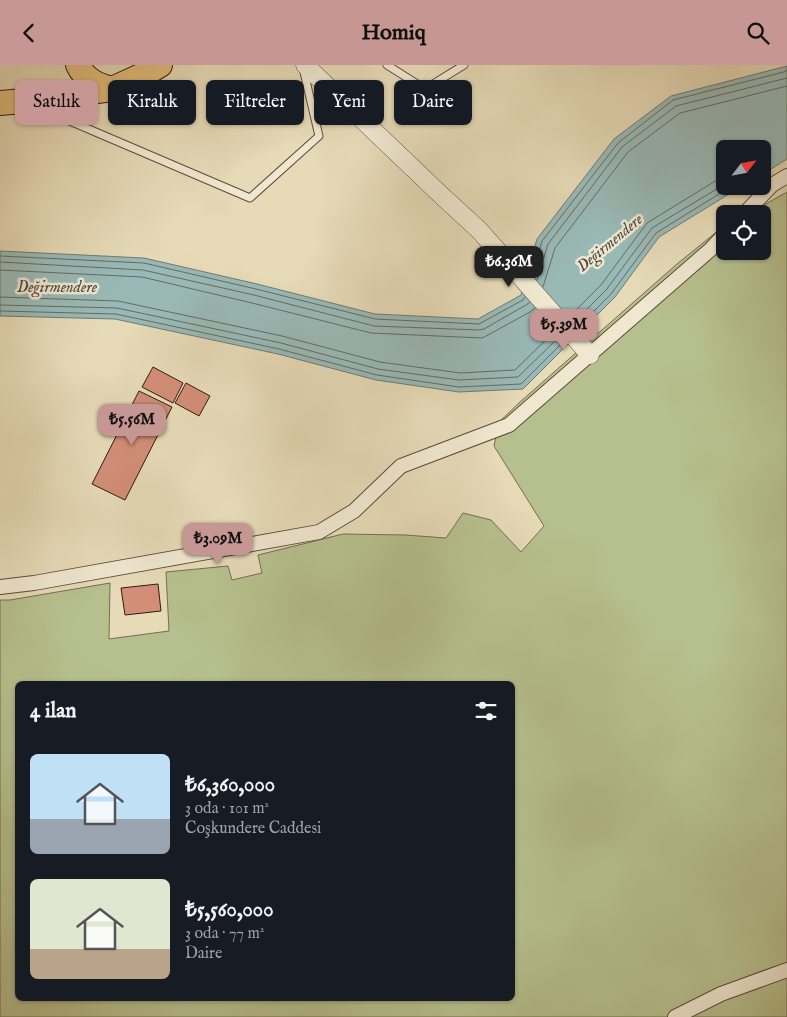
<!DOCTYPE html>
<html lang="tr">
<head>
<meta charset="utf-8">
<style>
	:root { --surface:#171b24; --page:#20242c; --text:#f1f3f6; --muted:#9ea1a6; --accent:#c59692 }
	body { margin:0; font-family:"IM FELL English",serif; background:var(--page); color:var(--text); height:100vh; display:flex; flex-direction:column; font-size:19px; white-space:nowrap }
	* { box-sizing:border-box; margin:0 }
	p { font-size:16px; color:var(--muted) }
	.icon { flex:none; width:28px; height:28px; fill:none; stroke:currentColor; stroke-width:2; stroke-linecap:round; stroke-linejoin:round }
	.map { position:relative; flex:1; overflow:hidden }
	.sheet { position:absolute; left:15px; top:616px; width:500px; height:320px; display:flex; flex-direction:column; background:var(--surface); border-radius:8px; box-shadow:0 1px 4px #0004 }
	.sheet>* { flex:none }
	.hud { position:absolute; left:15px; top:15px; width:500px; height:45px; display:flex; gap:10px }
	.needle { width:32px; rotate:58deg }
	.controls { position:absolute; left:716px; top:75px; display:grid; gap:10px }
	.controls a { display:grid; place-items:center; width:55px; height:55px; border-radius:8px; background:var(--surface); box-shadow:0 1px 4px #0004; font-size:25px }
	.price { position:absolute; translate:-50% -42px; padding:0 11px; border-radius:10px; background:var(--accent); color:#111; font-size:16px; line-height:32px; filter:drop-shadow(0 1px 2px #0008) }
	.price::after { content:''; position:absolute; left:50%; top:30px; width:15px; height:11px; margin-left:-8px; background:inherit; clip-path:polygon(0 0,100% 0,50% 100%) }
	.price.selected { background:#222; color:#fff }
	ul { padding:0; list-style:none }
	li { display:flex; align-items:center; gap:15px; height:125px; padding:0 15px }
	li span { display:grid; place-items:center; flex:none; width:140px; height:100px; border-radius:8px; color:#555 }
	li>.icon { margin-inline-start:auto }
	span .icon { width:60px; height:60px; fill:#fffc; stroke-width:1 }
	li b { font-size:21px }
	h2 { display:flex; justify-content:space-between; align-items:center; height:60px; padding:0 15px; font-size:21px }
	.chip { padding:0 18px; border-radius:8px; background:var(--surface); box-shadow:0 1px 4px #0004; font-size:18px; line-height:45px }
	.chip.selected { background:var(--accent); color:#111 }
	header { display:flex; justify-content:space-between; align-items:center; height:65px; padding:0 15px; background:var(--accent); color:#111; font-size:22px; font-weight:700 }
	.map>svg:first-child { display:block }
</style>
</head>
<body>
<header><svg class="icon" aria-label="back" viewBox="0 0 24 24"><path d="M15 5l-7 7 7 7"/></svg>Homiq<svg class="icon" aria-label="search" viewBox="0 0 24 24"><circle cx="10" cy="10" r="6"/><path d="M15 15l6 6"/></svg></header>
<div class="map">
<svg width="787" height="952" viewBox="0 0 787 952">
	<rect width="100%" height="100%" fill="#e6dab7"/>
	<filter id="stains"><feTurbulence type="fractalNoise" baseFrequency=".004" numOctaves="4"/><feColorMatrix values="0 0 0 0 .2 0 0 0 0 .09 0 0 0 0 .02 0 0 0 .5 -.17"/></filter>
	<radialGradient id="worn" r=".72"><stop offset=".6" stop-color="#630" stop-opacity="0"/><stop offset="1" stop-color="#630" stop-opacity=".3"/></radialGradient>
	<!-- green -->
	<path fill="#b6c08e" stroke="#746e50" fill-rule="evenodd" d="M787,127V952H0V535H10L110,518L109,574L169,566L166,507L228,501L232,515L262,508L258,490L343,469L405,470L446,473L463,448L491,455L521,487L544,461L494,381L499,357L520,337L677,199L719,165L725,161V186H762V149H748ZM18,619H512V934H18Z"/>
	<!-- water -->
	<path fill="#99b9b6" stroke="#6f7a74" d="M787,1V94L763,109L762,84H725V121H742L659,172L615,232L523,324L459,327L376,315L278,289L115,254L0,251V186L144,193L257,219L375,249L478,254L521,230L537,174L614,74L671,31Z"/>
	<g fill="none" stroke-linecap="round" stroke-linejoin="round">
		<!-- shore -->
		<g stroke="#656a64" stroke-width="1">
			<path d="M0,191L144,198L256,224L375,254L479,259L523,235L525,232"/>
			<path d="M0,197L143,205L254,230L374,261L479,265L484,264L526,240L530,237"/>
			<path d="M0,205L142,212L252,238L371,268L482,273L488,270L530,247L535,243"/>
			<path d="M532,210L542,176L618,78L673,35L784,7L787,5"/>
			<path d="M537,215L548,179L622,82L676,41L787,13"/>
			<path d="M543,222L555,183L628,87L680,48L787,21"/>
			<path d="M0,232L118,236L282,271L380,297L460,308L515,305L555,266"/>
			<path d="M0,240L117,243L281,278L378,304L459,315L518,312L560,271"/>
			<path d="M0,246L116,249L279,284L377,310L459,322L521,319L564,276"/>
			<path d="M569,252L601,220L647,158L725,110"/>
			<path d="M574,257L606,225L652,163L725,119"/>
			<path d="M578,262L611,229L656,168L732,121"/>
		</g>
	</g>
	<!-- building -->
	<g fill="#d38e77" stroke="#311b12">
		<path d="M153,302L183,318L173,338L142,322Z"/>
		<path d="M186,318L210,331L199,351L175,338Z"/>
		<path d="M139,326L172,342L125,435L92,419Z"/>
		<path d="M158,519L161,546L125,550L121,523Z"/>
	</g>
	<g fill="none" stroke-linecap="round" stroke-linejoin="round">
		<!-- service casing -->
		<g stroke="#5e4b3b" stroke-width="9">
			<g id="service">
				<path d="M387,0L425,24L464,0"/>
				<path d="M37,42L250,133L319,71L303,3"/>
			</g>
		</g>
		<!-- minor casing -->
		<g stroke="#5e4b3b" stroke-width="16">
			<g id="minor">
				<path d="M744,149L772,120L787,111"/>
				<path d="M0,522L34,518L319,467L354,446L401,401L509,360L711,184L725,169"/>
				<path d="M675,952L721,929L787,905"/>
			</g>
		</g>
		<!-- tertiary casing -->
		<g stroke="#5e4b3b" stroke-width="19">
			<path id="tertiary" d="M305,0L442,131L479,165L590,290"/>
		</g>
		<!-- trunk casing -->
		<g stroke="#311b12" stroke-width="26">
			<g id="trunk">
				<path d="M78,0C85,15 97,20 112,24"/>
				<path d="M0,38L23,36L112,24L145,9L160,0"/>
			</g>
		</g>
		<!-- service -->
		<use href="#service" stroke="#efe7d0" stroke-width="7"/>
		<!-- minor -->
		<use href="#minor" stroke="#efe7d0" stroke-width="14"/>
		<!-- tertiary -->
		<use href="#tertiary" stroke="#efe7d0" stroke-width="18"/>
		<!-- trunk -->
		<use href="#trunk" stroke="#e3bd7c" stroke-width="24"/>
	</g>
	<g text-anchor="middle" stroke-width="5" stroke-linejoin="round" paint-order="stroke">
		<!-- water labels -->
		<g font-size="16" font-style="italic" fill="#504a43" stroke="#efe7d0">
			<text transform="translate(609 177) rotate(-40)" y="6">Değirmendere</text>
			<text x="57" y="227">Değirmendere</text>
		</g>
	</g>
	<rect width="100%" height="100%" filter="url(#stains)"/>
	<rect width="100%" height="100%" fill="url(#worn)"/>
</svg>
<div class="controls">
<a><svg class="needle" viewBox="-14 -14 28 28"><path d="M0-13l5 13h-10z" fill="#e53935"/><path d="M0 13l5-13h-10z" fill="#9ea1a6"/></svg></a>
<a><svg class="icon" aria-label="locate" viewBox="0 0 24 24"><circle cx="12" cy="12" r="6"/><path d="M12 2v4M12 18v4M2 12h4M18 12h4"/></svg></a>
</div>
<b class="price selected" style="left:509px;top:223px">₺6.36M</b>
<b class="price" style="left:564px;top:286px">₺5.39M</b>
<b class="price" style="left:132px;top:381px">₺5.56M</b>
<b class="price" style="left:218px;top:500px">₺3.09M</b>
<div class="hud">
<a class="chip selected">Satılık</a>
<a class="chip">Kiralık</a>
<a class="chip">Filtreler</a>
<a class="chip">Yeni</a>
<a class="chip">Daire</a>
</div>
<section class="sheet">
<h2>4 ilan<svg class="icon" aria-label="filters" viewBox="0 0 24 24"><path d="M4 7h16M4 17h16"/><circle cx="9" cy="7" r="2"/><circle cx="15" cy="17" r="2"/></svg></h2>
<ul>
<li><span style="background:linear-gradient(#bfe0f5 65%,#9aa5b1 0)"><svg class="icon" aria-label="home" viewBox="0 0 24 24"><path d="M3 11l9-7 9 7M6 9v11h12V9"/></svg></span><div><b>₺6,360,000</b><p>3 oda · 101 m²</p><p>Coşkundere Caddesi</p></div></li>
<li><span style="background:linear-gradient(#dfe7d0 70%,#b9a48a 0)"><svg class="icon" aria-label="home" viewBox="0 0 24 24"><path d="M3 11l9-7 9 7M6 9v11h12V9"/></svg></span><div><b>₺5,560,000</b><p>3 oda · 77 m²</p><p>Daire</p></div></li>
</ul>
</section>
</div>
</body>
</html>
